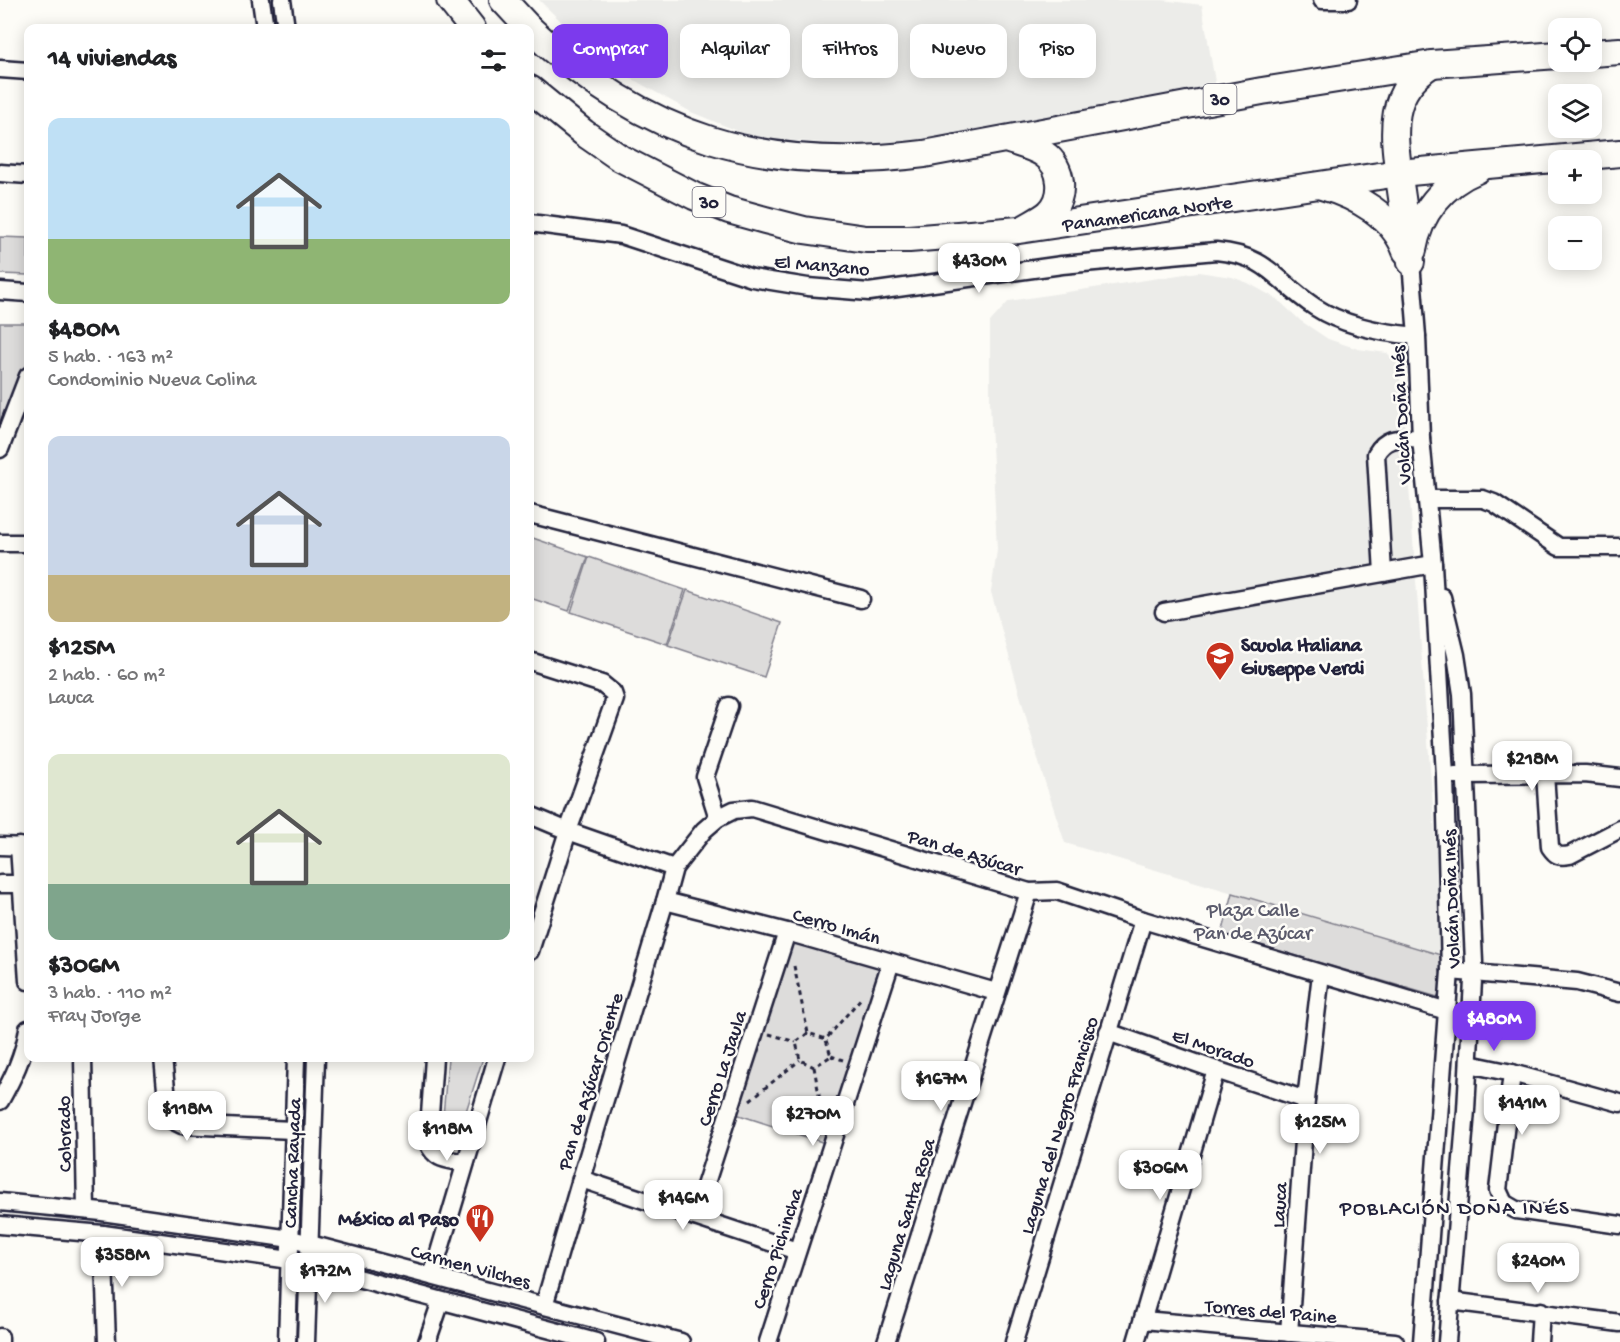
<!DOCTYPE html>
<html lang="es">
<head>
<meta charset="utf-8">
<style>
	:root { --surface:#fff; --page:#f6f6f6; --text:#202124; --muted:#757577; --accent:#7c3aed }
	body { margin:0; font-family:"Gochi Hand",sans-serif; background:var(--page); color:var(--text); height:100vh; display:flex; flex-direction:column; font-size:22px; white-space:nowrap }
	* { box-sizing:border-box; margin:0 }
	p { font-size:20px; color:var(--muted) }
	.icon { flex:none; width:33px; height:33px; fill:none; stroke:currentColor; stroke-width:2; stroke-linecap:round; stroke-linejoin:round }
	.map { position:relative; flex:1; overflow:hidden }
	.side { position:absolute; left:24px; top:24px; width:510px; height:1038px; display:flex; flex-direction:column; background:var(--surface); border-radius:12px; box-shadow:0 3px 15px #0003 }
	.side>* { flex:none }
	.top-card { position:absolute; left:552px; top:24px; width:570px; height:54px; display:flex; gap:12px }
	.fabs { position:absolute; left:1548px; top:18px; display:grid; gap:12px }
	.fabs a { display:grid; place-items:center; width:54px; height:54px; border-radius:12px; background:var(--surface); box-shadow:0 3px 15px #0003; font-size:30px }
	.price { position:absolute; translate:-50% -51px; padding:0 14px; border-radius:12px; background:#fff; color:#222; font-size:20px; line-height:39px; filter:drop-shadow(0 2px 3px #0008) }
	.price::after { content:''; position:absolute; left:50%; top:36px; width:18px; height:14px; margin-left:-9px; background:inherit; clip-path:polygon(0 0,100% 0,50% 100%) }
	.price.current { background:var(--accent); color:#fff }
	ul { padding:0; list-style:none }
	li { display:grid; align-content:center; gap:12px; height:318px; padding:0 24px }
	li span { display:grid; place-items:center; height:186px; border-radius:12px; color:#555 }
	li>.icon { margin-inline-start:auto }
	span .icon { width:108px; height:108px; fill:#fffc; stroke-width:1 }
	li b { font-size:26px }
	h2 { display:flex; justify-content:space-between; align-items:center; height:72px; padding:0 24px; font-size:26px }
	.pill { padding:0 21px; border-radius:12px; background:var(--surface); box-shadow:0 3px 15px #0003; font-size:21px; line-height:54px }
	.pill.current { background:var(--accent); color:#fff }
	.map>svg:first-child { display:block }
</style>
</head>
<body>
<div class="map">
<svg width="1620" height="1342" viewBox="0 0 1620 1342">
	<rect width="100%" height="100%" fill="#fdfcf7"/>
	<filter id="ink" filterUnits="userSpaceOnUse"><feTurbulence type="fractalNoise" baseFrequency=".0167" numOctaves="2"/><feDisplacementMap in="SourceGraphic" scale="12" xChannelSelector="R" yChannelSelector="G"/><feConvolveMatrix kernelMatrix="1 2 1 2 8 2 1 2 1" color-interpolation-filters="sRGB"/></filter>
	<g filter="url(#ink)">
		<!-- built -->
		<g fill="#ecece9">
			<path d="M539,0H1162L1202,5L1216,88L895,148L755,138L691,112L604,63Z"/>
			<path d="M1198,272L1232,277L1248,283L1277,299L1301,321L1328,339L1358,349L1387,353L1398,363L1402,393L1444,956L1065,843L1041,770L991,592L997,550L990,402V322L1009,301Z"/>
		</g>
		<!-- green -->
		<g fill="#dddcdb" stroke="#807f8b" stroke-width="1.5">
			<path d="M0,237L28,238V275L0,274Z"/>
			<path d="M0,323H28V369L0,439Z"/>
			<path d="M530,537L588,557L569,611L530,598Z"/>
			<path d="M589,557L685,590L667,644L571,612Z"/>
			<path d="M687,590L782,623L764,677L668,645Z"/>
			<path d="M1233,893L1444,956L1441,998L1222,934Z"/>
			<path d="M791,941L882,967L825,1143L736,1114Z"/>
			<path d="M448,1058H483L456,1143L441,1140Z"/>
		</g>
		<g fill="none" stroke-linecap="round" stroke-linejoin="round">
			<!-- minor casing -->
			<g stroke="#22223b" stroke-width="21">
				<g id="minor">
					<path d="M261,0L265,28"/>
					<path d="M282,0L286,28"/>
					<path d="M1322,0H1348"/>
					<path d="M0,69L28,71"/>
					<path d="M0,173L28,175"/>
					<path d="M530,223L621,235L752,278L808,287L869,292L1062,265L1216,251C1270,256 1275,281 1315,307C1344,326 1382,333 1417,336"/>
					<path d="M1411,262L1417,336L1421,438L1433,564L1445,776L1450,971L1422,1342"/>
					<path d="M0,291L28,293"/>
					<path d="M0,449L28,376"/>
					<path d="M1427,499H1483L1494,503L1559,547H1620"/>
					<path d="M530,514L861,599"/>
					<path d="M0,543H28"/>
					<path d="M1383,573L1376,454C1387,435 1401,439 1421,438"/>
					<path d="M1442,597L1456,655L1462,694L1474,962L1466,1110L1447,1342"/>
					<path d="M1164,612L1433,564"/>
					<path d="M530,661L602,684L613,693L615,699L568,831L530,951"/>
					<path d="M1545,774L1550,847C1556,856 1559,857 1570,855L1620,829"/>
					<path d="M1455,775L1585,774L1620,778"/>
					<path d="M530,815L568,831L674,868"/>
					<path d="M718,818L705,777L729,706"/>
					<path d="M0,846L28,847"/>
					<path d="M19,846L28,981"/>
					<path d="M0,884H22"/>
					<path d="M665,901L787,932L996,992"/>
					<path d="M1450,971L1577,982L1620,993"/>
					<path d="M1108,1032L1216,1070L1306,1100"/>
					<path d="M83,1058L86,1210"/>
					<path d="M163,1058L168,1110L172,1120L182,1125L293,1130"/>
					<path d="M434,1058L428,1143C436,1161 447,1159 465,1163"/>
					<path d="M1469,1064L1512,1073L1620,1103"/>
					<path d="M1512,1073L1498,1190L1504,1203L1516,1210L1620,1225"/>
					<path d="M0,1101C13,1078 24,1056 28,1029"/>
					<path d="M581,1179L797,1251"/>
					<path d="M0,1202L102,1212L291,1239L681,1342"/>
					<path d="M695,1217L787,932"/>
					<path d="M0,1225L103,1234L290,1260L596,1342"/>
					<path d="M103,1234L107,1342"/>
					<path d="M432,1276L497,1058"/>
					<path d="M1450,1301L1620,1323"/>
					<path d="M544,1306L581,1179L665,901L674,868L704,830L718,818L734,810L752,808L1029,892L1057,891L1143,920L1447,1011"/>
					<path d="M1143,1320L1395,1342"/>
					<path d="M1289,1333L1306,1100L1321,974"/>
					<path d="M0,1337V1342"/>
					<path d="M287,1342L296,1058"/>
					<path d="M306,1342L316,1058"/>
					<path d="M427,1342L441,1301"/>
					<path d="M768,1342L891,962"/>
					<path d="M886,1342L1029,892"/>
					<path d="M1014,1342L1143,920"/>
					<path d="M1136,1342L1216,1070"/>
					<path d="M1539,1342L1541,1311"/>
				</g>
			</g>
			<!-- highway casing -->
			<g stroke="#22223b" stroke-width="30">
				<g id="highway">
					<path d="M450,0L472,28"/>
					<path d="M503,0L529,28"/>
					<path d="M530,29C646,139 766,174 924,154L1262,91L1432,64L1558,55"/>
					<path d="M1592,53L1620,51"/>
					<path d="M530,89L584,133L620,158L694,196L729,210L765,220L804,230L866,239H909L1019,230L1399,173L1620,153"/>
					<path d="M1009,140C1020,144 1034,147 1044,154C1063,167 1066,197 1049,213C1042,219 1033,223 1025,228"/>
					<path d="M1322,186C1357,196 1393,216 1406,251"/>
					<path d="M1413,250C1419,213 1443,184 1477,170"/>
					<path d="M1411,262C1407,236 1404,210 1400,184C1394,137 1385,93 1432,64"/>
				</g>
			</g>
			<!-- path -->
			<g stroke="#22223b" stroke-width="3" stroke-dasharray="4.5 4.5" stroke-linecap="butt">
				<path d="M794,966L808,1033L826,1039L862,997"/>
				<path d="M808,1033L796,1042L800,1060L814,1067L831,1056L826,1040"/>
				<path d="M769,1034L796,1042"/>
				<path d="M831,1056L843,1060"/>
				<path d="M814,1067L823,1118"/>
				<path d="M750,1100L800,1060"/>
			</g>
			<!-- minor -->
			<use href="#minor" stroke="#fdfcf7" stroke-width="16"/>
			<!-- highway -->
			<use href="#highway" stroke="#fdfcf7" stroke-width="26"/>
		</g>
	</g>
	<!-- icons -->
	<defs>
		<g id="school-pin" transform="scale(1.5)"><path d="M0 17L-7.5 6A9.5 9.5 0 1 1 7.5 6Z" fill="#c8321e" stroke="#fdfcf7"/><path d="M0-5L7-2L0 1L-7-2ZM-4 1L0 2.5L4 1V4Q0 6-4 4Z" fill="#fff"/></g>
		<g id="restaurant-pin" transform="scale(1.5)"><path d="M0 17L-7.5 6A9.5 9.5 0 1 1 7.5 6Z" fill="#c8321e" stroke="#fdfcf7"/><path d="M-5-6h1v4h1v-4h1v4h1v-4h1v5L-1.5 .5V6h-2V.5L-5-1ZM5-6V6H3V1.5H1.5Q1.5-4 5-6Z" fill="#fff"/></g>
	</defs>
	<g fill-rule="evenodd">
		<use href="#school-pin" x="1220" y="656"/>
		<use href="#restaurant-pin" x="480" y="1218"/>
	</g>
	<g text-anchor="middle" stroke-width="5" stroke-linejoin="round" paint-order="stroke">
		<!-- shield labels -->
		<g fill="#fdfcf7" stroke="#646373" stroke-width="1.5">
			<rect x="1203.5" y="84" width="33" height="30" rx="4.5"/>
			<rect x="692.5" y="187" width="33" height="30" rx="4.5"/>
		</g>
		<g font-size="18" font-weight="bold" fill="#22223b">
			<text x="1220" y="105">30</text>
			<text x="709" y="208">30</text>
		</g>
		<!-- street labels -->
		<g font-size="20" fill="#22223b" stroke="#fdfcf7">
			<text transform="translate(1147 212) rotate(-8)" y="7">Panamericana Norte</text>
			<text transform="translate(822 264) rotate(5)" y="7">El Manzano</text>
			<text transform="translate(1400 415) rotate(-93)" y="7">Volcán Doña Inés</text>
			<text transform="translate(965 851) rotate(17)" y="7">Pan de Azúcar</text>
			<text transform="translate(1450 899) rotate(-92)" y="7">Volcán Doña Inés</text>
			<text transform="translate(837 925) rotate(16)" y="7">Cerro Imán</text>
			<text transform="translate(1214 1047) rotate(19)" y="7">El Morado</text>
			<text transform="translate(721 1068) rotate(-72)" y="7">Cerro La Jaula</text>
			<text transform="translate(589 1081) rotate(-73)" y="7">Pan de Azúcar Oriente</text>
			<text transform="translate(1058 1125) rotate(-73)" y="7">Laguna del Negro Francisco</text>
			<text transform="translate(63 1134) rotate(-91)" y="7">Colorado</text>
			<text transform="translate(291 1163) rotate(-88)" y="7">Cancha Rayada</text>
			<text transform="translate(1278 1205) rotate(-86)" y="7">Lauca</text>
			<text transform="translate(905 1214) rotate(-73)" y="7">Laguna Santa Rosa</text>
			<text transform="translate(776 1248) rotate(-72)" y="7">Cerro Pichincha</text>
			<text transform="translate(471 1265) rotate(15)" y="7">Carmen Vilches</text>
			<text transform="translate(1271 1310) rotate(5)" y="7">Torres del Paine</text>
		</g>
		<!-- poi labels -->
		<g font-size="20" font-weight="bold" fill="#22223b" stroke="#fdfcf7" text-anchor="start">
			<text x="1241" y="651">Scuola Italiana<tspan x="1241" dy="23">Giuseppe Verdi</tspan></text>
			<text x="459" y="1225" text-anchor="end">México al Paso</text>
		</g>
		<!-- park labels -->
		<g font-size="20" fill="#5a5a6b" stroke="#fdfcf7">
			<text x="1253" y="916">Plaza Calle<tspan x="1253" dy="23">Pan de Azúcar</tspan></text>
		</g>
		<!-- neighbourhood labels -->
		<g font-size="21" letter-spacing="1.5" fill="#22223b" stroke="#fdfcf7">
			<text x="1455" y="1214">POBLACIÓN DOÑA INÉS</text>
		</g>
	</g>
</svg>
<div class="fabs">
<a><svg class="icon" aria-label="locate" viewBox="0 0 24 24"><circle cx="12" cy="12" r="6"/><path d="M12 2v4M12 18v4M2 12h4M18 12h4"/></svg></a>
<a><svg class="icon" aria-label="layers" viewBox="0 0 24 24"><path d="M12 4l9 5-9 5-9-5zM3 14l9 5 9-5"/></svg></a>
<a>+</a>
<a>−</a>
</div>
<b class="price" style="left:979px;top:294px">$430M</b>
<b class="price" style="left:1532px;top:792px">$218M</b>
<b class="price current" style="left:1494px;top:1052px">$480M</b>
<b class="price" style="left:941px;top:1112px">$167M</b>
<b class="price" style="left:1522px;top:1136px">$141M</b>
<b class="price" style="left:187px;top:1142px">$118M</b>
<b class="price" style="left:813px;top:1147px">$270M</b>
<b class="price" style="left:1320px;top:1155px">$125M</b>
<b class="price" style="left:447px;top:1162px">$118M</b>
<b class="price" style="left:1160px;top:1201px">$306M</b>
<b class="price" style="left:683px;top:1231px">$146M</b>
<b class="price" style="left:122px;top:1288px">$358M</b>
<b class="price" style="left:1538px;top:1294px">$240M</b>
<b class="price" style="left:325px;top:1304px">$172M</b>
<div class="top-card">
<a class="pill current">Comprar</a>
<a class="pill">Alquilar</a>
<a class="pill">Filtros</a>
<a class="pill">Nuevo</a>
<a class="pill">Piso</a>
</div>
<section class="side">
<h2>14 viviendas<svg class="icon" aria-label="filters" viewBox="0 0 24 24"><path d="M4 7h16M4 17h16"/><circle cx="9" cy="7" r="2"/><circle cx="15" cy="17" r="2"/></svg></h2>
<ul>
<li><span style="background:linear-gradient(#bfe0f5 65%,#8fb573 0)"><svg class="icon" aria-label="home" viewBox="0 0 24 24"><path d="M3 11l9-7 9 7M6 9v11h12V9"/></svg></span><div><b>$480M</b><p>5 hab. · 163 m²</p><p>Condominio Nueva Colina</p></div></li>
<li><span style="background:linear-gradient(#c9d6e8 75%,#c2b280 0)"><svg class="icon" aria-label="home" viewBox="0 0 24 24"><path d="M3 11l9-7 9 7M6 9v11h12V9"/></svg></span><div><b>$125M</b><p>2 hab. · 60 m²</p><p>Lauca</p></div></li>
<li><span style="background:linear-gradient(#dfe7d0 70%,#7fa58c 0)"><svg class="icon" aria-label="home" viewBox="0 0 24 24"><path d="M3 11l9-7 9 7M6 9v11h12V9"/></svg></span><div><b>$306M</b><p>3 hab. · 110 m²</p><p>Fray Jorge</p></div></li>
</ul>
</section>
</div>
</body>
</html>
